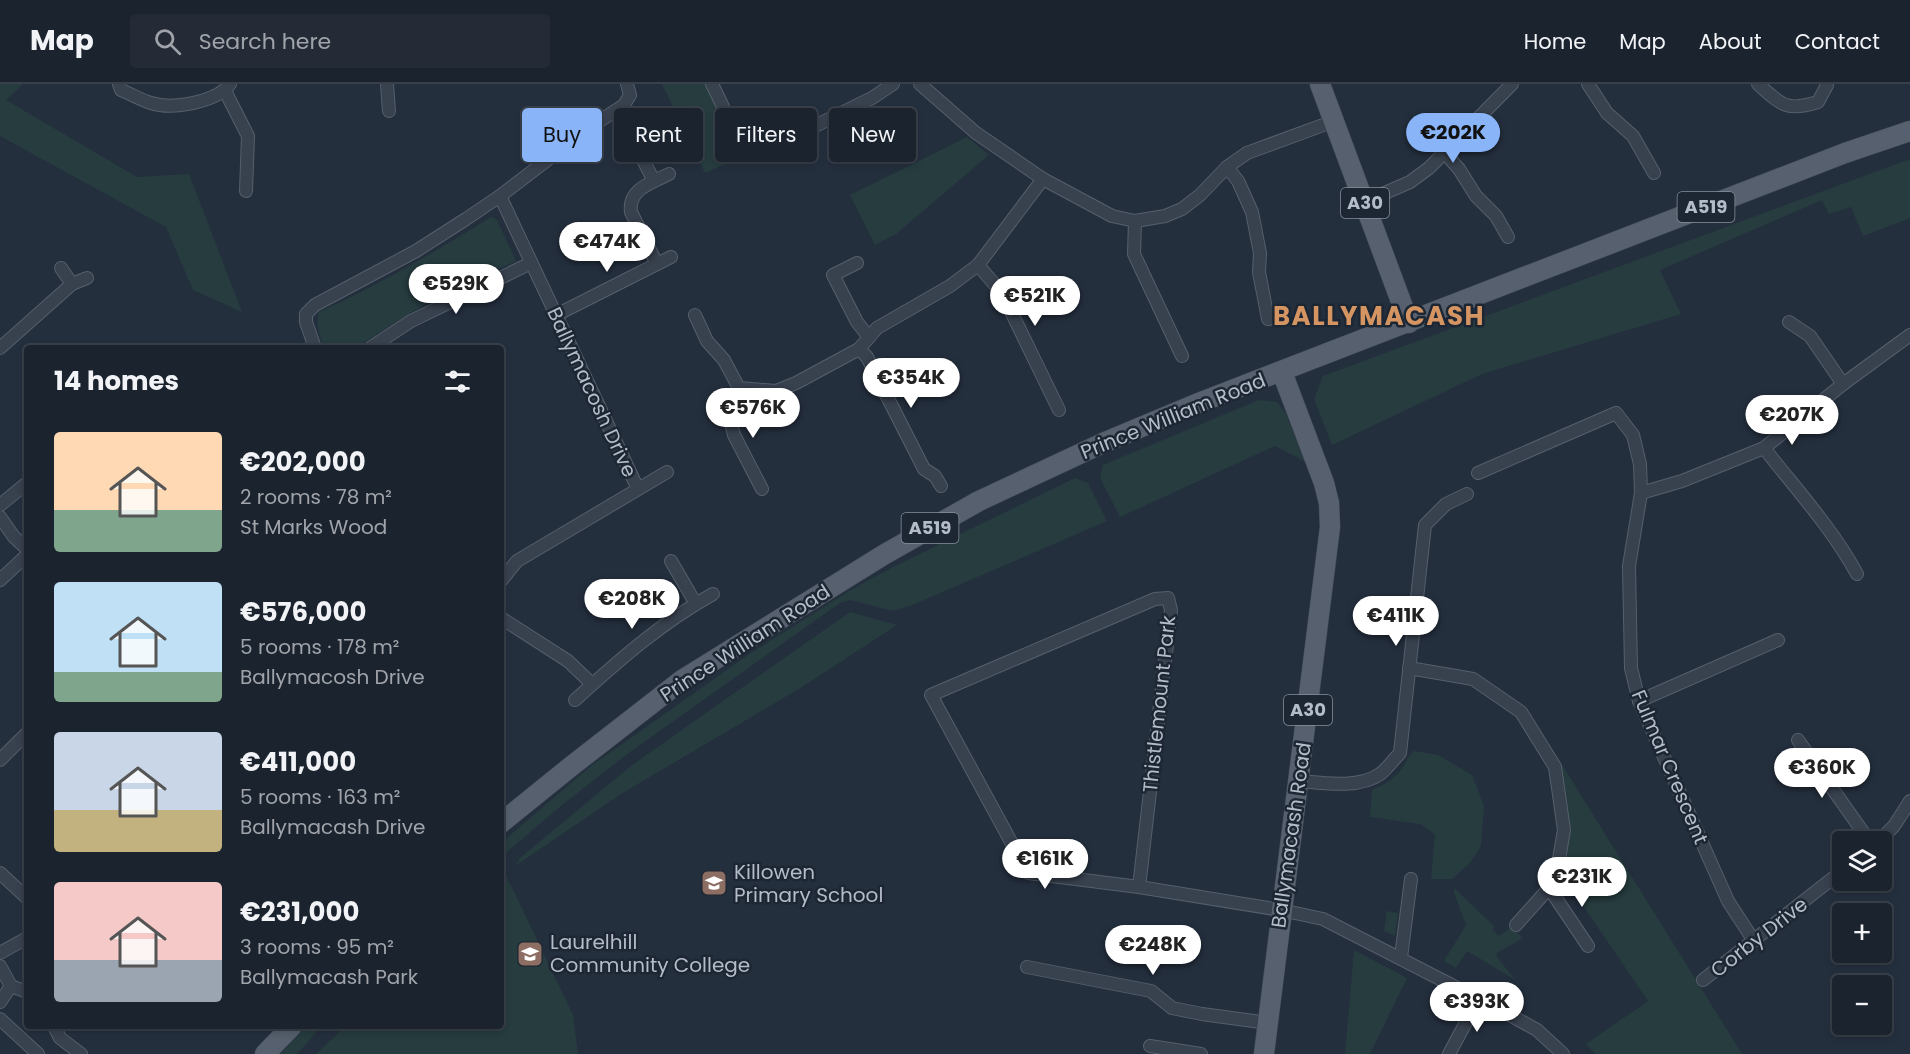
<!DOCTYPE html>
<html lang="en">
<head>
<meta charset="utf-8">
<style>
	:root { --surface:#1b232e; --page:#242b36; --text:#f1f3f6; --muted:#a0a4aa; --line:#39404a; --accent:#8ab4f8 }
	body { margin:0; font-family:Poppins,sans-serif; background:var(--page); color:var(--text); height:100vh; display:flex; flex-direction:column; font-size:22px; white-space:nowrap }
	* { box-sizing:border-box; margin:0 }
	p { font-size:20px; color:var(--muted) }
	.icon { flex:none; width:33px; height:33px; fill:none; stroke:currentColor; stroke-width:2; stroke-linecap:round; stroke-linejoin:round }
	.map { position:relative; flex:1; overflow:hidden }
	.panel { position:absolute; left:24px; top:261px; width:480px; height:684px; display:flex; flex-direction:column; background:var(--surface); border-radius:6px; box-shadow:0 3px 9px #0003,0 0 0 2px var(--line) }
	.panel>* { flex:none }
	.top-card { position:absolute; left:522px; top:24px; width:570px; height:54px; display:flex; gap:12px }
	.fabs { position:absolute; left:1832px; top:747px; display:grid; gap:12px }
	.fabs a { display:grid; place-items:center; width:60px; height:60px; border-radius:6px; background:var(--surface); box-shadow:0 3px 9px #0003,0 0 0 2px var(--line); font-size:30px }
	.price { position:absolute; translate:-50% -51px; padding:0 14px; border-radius:21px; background:#fff; color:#222; font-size:20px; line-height:39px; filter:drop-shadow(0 2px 3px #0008) }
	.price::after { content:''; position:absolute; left:50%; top:36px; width:18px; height:14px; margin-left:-9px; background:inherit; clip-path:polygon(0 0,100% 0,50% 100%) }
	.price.selected { background:var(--accent); color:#111 }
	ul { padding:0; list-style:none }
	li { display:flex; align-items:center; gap:18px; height:150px; padding:0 30px }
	li span { display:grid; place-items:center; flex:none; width:168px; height:120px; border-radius:6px; color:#555 }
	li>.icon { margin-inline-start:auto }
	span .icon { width:72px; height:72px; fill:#fffc; stroke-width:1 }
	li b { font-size:26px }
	h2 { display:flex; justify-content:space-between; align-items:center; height:72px; padding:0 30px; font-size:26px }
	.tag { padding:0 21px; border-radius:6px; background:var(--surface); box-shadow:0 3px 9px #0003,0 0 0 2px var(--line); font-size:21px; line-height:54px }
	.tag.selected { background:var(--accent); color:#111 }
	header { display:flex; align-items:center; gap:36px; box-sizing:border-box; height:84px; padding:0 30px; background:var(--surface); border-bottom:2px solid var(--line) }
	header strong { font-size:28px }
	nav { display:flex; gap:33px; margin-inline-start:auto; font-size:21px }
	.search { width:420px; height:54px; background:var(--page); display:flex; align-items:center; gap:15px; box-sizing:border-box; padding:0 21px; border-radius:6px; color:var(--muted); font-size:22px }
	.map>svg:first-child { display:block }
</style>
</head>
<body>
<header>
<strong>Map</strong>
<div class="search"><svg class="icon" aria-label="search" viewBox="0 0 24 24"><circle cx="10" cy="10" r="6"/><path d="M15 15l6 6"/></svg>Search here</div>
<nav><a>Home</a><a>Map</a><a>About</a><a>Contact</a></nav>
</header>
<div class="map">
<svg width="1910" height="970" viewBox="0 0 1910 970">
	<rect width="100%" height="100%" fill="#242f3e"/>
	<!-- green -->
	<g fill="#263c3f">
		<path d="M0,0H23L6,16L137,93L189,90L242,228L193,206L166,143L0,52Z"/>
		<path d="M662,0H712L740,58L730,78L705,89Z"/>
		<path d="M967,53L989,71L896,150L875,161L850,111Z"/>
		<path d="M1910,75V134L1863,152L1851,123L1829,130L1822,116L1660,186L1681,230L1482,290L1332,361L1314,315L1323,292Z"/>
		<path d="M491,133L497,136L516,177L433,215L355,264H323L317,240L319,228C379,201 435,168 491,133Z"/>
		<path d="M1259,316L1277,318L1285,328L1306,378L1275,362L1120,433L1100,394L1103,381Z"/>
		<path d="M1075,394L1088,399L1107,437L910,522L893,527L850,516L840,519L630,668L562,721L501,773V759L591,682L748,571L849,507L891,484Z"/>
		<path d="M850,528L897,541L802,603L621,710L515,782L520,774L632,681Z"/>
		<path d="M1414,667L1438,671L1472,691L1484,722L1481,762L1470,779L1452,795H1431L1435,750L1420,740L1370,733L1372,706C1383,701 1393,696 1400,687C1406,680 1407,673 1414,667Z"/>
		<path d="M1561,679L1742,970H1595L1586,960L1648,917L1565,795Z"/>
		<path d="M506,791L573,931L578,970H316L346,942H501V796Z"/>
		<path d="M1454,804L1495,843L1492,845L1499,852L1512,843L1523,854L1495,870L1514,895L1467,867L1456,884L1444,877L1466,841L1454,809Z"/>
		<path d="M1387,827L1398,829L1395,852L1384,847Z"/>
		<path d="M1354,866L1407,894L1370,970H1345Z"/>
		<path d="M306,942H322L297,970H281Z"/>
	</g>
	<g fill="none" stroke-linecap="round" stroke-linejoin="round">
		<!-- street casing -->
		<g stroke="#565f6c" stroke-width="14">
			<g id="street">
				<path d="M119,0L121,6C131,10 141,16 151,19C172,26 217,18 230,0"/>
				<path d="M387,0L389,27"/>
				<path d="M712,0L740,58L764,67L872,14L893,0"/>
				<path d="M920,0L976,49L1043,95L1112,132L1135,137L1165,132L1182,125L1200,111L1227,83L1247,69L1334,37"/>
				<path d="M1588,0L1607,29L1633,52L1654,89"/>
				<path d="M1758,0C1782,21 1786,28 1818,18L1827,1"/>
				<path d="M225,7L248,52L246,107"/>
				<path d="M1444,68L1459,85L1476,112L1496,132L1508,153"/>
				<path d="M641,72L654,97"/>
				<path d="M1227,83L1238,97L1252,128L1260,169L1259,188L1268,235L1279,233"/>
				<path d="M500,112L638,405"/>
				<path d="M1364,118L1410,98L1429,84L1512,0"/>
				<path d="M1135,137L1134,170L1182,272"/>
				<path d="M857,179L833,191L857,238L868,252"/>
				<path d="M657,180L631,128C628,105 651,99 669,90"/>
				<path d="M978,181L1002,209L1059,326"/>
				<path d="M61,184L72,200"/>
				<path d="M556,231L671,173"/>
				<path d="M695,231L707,257L724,276L739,304L776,307L796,299L859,265L877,244L950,202L978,181L1043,95"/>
				<path d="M1789,238L1810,252L1843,300"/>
				<path d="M0,264L72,200L87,194"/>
				<path d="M315,264L306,238V230L315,221L416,167L466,135L500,112L592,42L624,21L630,11L627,0"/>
				<path d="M370,264L411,237L531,179"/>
				<path d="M859,265L867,273L924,385L935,392L941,402"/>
				<path d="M739,304L729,332L734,351L762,405"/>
				<path d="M1764,364C1796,405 1832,444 1857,490"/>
				<path d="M1478,389L1616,329L1633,351L1640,380L1641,409L1629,482L1631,584L1639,617L1728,817L1754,857"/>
				<path d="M1641,409L1682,397L1764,364L1843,300L1910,251"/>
				<path d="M0,421L27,399"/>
				<path d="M0,433L14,453L27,465"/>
				<path d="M671,477L696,520"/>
				<path d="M0,496L27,471"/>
				<path d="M501,497L517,477L667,388"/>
				<path d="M501,534L568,577L592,600"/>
				<path d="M1409,584L1473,595L1521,628L1555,683L1564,746L1557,787L1549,804L1516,841"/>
				<path d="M575,616C618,577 662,538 713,510"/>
				<path d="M1639,617L1778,556"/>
				<path d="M1798,656L1870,758"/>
				<path d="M0,676L27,649"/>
				<path d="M1299,697C1322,699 1359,705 1380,690C1387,685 1393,676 1400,669L1425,441L1446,420L1467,410"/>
				<path d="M1878,758L1894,742L1910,717"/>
				<path d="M0,789L27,814"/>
				<path d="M1139,803L1171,526L1168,514L1155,515L931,611L1028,789L1139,803L1281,826L1323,835L1508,930L1537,946L1563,970"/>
				<path d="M1549,804L1588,862"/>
				<path d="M0,869L27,854"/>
				<path d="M1401,873L1411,795"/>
				<path d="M0,882L11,902L27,908"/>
				<path d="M1027,883L1151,907L1172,924L1202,930L1268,939"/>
				<path d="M1703,896L1842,787"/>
				<path d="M0,918L11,902"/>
				<path d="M0,935L38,970"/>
				<path d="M54,942L60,954L81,970"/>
				<path d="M1150,962L1201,970"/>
				<path d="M1449,970L1479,914"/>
			</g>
		</g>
		<!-- primary casing -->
		<g stroke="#414a57" stroke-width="21">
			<g id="primary">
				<path d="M1320,0L1409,239"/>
				<path d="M501,739L569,684L682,596L885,470L979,417L1103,359L1201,318L1845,69L1910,47"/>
				<path d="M265,970L292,942"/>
				<path d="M1264,970L1330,443L1329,419L1324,399L1282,288"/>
			</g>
		</g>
		<!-- street -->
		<use href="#street" stroke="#38414e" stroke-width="12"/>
		<!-- primary -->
		<use href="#primary" stroke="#56606e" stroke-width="20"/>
	</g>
	<!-- icons -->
	<defs>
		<g id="school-square" transform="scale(1.35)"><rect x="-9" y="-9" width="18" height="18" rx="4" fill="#8d6e63" stroke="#1d2633"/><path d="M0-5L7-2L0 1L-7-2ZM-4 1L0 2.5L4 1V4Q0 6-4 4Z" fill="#fff"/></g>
	</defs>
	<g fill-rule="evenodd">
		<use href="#school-square" x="714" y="799"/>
		<use href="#school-square" x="530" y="870"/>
	</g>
	<g text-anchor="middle" stroke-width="5" stroke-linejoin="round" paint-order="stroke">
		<!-- shield labels -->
		<g fill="#1d2633" stroke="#878f9c" stroke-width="1.5">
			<rect x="1341" y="104" width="48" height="30" rx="4.5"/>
			<rect x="1677.5" y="108" width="57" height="30" rx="4.5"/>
			<rect x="901.5" y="429" width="57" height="30" rx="4.5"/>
			<rect x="1284" y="611" width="48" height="30" rx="4.5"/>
		</g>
		<g font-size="18" font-weight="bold" fill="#b4bcc9">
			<text x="1365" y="125">A30</text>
			<text x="1706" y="129">A519</text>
			<text x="930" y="450">A519</text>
			<text x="1308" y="632">A30</text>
		</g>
		<!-- street labels -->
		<g font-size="20" fill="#b4bcc9" stroke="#1d2633">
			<text transform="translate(592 308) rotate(65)" y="7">Ballymacosh Drive</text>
			<text transform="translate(1173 332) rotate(-22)" y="7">Prince William Road</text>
			<text transform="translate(745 559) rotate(-33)" y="7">Prince William Road</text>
			<text transform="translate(1159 620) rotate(-84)" y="7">Thistlemount Park</text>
			<text transform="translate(1670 683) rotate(67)" y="7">Fulmar Crescent</text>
			<text transform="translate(1291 751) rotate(-82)" y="7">Ballymacash Road</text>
			<text transform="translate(1759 853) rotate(-38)" y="7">Corby Drive</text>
		</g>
		<!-- poi labels -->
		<g font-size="20" fill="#b4bcc9" stroke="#1d2633" text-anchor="start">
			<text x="734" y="795">Killowen<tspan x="734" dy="23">Primary School</tspan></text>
			<text x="550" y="865">Laurelhill<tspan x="550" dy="23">Community College</tspan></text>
		</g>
		<!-- district labels -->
		<g font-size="26" font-weight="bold" letter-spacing="1.5" fill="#d59563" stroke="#1d2633">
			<text x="1379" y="241">BALLYMACASH</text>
		</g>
	</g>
</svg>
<div class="fabs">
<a><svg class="icon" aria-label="layers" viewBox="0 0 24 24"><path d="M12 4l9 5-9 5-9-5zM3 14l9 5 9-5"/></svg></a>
<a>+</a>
<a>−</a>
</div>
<b class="price selected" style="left:1453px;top:80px">€202K</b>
<b class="price" style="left:607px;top:189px">€474K</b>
<b class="price" style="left:456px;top:231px">€529K</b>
<b class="price" style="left:1035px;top:243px">€521K</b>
<b class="price" style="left:911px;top:325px">€354K</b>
<b class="price" style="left:753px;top:355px">€576K</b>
<b class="price" style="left:1792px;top:362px">€207K</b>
<b class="price" style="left:632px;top:546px">€208K</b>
<b class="price" style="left:1396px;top:563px">€411K</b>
<b class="price" style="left:1822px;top:715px">€360K</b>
<b class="price" style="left:1045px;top:806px">€161K</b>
<b class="price" style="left:1582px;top:824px">€231K</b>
<b class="price" style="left:1153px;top:892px">€248K</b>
<b class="price" style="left:1477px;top:949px">€393K</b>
<div class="top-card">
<a class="tag selected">Buy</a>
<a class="tag">Rent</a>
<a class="tag">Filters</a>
<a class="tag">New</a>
</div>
<section class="panel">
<h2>14 homes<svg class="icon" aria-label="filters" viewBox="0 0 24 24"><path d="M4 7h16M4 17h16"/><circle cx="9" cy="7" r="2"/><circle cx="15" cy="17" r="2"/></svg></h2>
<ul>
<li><span style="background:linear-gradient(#ffd9b3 65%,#7fa58c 0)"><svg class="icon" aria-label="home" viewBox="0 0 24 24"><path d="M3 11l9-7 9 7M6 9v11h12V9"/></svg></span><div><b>€202,000</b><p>2 rooms · 78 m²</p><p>St Marks Wood</p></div></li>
<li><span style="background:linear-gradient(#bfe0f5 75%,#7fa58c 0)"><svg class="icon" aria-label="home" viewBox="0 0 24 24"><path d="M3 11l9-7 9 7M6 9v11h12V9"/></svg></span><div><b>€576,000</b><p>5 rooms · 178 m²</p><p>Ballymacosh Drive</p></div></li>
<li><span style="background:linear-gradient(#c9d6e8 65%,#c2b280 0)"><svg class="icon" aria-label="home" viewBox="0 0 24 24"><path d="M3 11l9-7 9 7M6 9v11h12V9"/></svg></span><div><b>€411,000</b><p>5 rooms · 163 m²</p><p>Ballymacash Drive</p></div></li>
<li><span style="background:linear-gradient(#f6c9c9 65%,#9aa5b1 0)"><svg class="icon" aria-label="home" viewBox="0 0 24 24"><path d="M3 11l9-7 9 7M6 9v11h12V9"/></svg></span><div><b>€231,000</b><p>3 rooms · 95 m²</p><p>Ballymacash Park</p></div></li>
</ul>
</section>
</div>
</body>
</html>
